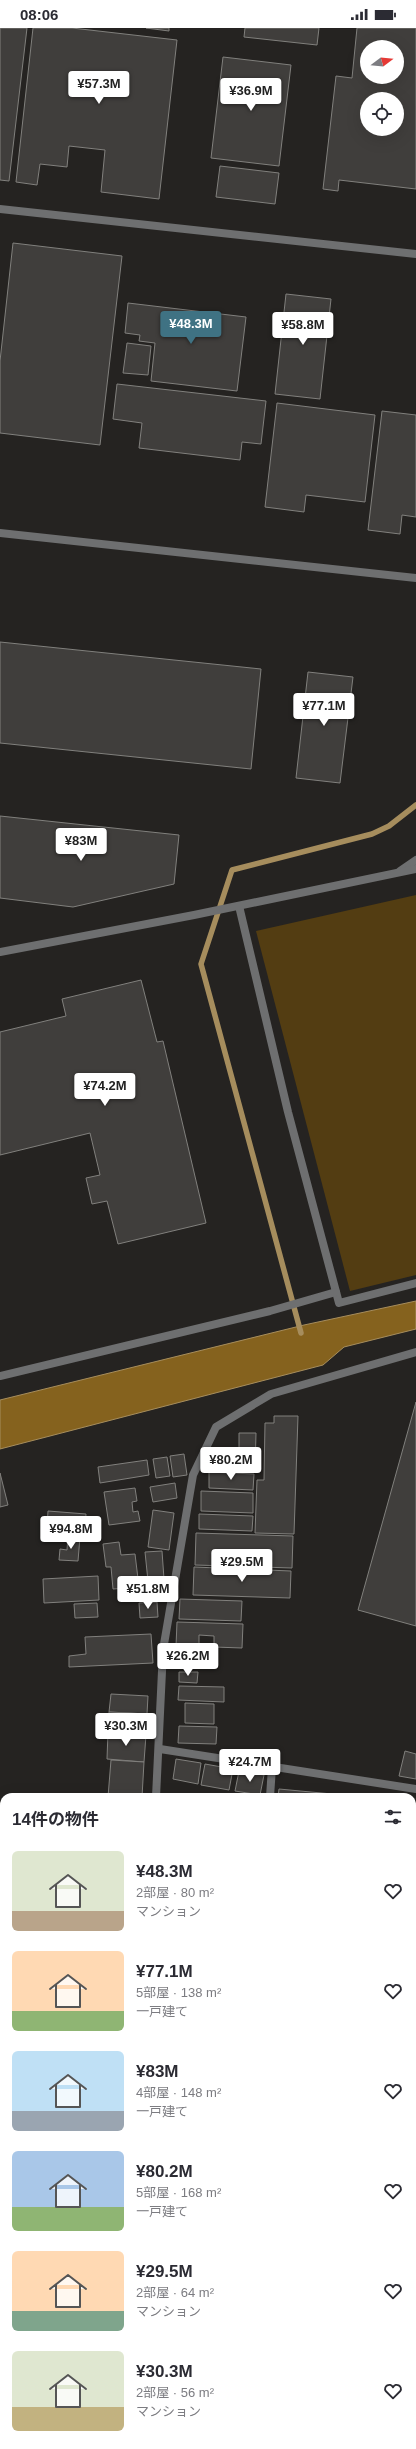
<!DOCTYPE html>
<html lang="ja">
<head>
<meta charset="utf-8">
<style>
	:root { --surface:#fff; --page:#f7f7f7; --text:#2b2b33; --muted:#7c7c81; --accent:#3f7283 }
	body { margin:0; font-family:Helvetica,"Noto Sans JP",sans-serif; background:var(--page); color:var(--text); height:100vh; display:flex; flex-direction:column; font-size:15px; white-space:nowrap }
	* { box-sizing:border-box; margin:0 }
	p { font-size:13px; color:var(--muted) }
	.icon { flex:none; width:22px; height:22px; fill:none; stroke:currentColor; stroke-width:2; stroke-linecap:round; stroke-linejoin:round }
	.map { position:relative; flex:1; overflow:hidden }
	.details { position:absolute; left:0px; top:1765px; width:416px; height:656px; display:flex; flex-direction:column; background:var(--surface); border-radius:12px 12px 0 0; box-shadow:0 4px 16px #0002 }
	.details>* { flex:none }
	.needle { width:26px; rotate:74deg }
	.buttons { position:absolute; left:360px; top:12px; display:grid; gap:8px }
	.buttons a { display:grid; place-items:center; width:44px; height:44px; border-radius:50%; background:var(--surface); box-shadow:0 4px 16px #0002; font-size:20px }
	.price { position:absolute; translate:-50% -34px; padding:0 9px; border-radius:4px; background:#fff; color:#222; font-size:13px; line-height:26px; filter:drop-shadow(0 1px 2px #0008) }
	.price::after { content:''; position:absolute; left:50%; top:24px; width:12px; height:9px; margin-left:-6px; background:inherit; clip-path:polygon(0 0,100% 0,50% 100%) }
	.price.current { background:var(--accent); color:#fff }
	ul { padding:0; list-style:none }
	li { display:flex; align-items:center; gap:12px; height:100px; padding:0 12px }
	li span { display:grid; place-items:center; flex:none; width:112px; height:80px; border-radius:6px; color:#555 }
	li>.icon { margin-inline-start:auto }
	span .icon { width:48px; height:48px; fill:#fffc; stroke-width:1 }
	li b { font-size:17px }
	h2 { display:flex; justify-content:space-between; align-items:center; height:48px; padding:0 12px; font-size:17px }
	.status { display:flex; justify-content:space-between; align-items:center; height:28px; padding:0 20px; background:var(--surface); direction:ltr }
	.status svg { height:11px; fill:currentColor }
	.map>svg:first-child { display:block }
</style>
</head>
<body>
<div class="status"><b>08:06</b><svg viewBox="0 0 49 12"><path d="M0 12V9h3v3zM5 12V6h3v6zM10 12V3h3v9zM15 12V0h3v12zM26 1h20v11H26zM47 4h2v5h-2z"/></svg></div>
<div class="map">
<svg width="416" height="2421" viewBox="0 0 416 2421">
	<rect width="100%" height="100%" fill="#252321"/>
	<!-- green -->
	<path fill="#533d12" d="M416,867V1247L350,1263L256,903Z"/>
	<!-- water -->
	<g fill="#85621e" stroke="#a68d5d">
		<path d="M416,1273V1301L344,1319L323,1337L0,1421V1372L304,1297Z"/>
		<path d="M0,2308L4,2337V2417H15L16,2421H0Z"/>
	</g>
	<g fill="none" stroke-linecap="round" stroke-linejoin="round">
		<!-- stream -->
		<path stroke="#a68d5d" stroke-width="5.5" d="M301,1305L201,936L232,842L372,806L389,798L416,777"/>
	</g>
	<!-- building -->
	<g fill="#403e3c" stroke="#81807d" fill-rule="evenodd">
		<path d="M0,0H27L9,153L0,152Z"/>
		<path d="M33,0H72L177,12L159,171L101,164L105,122L69,118L67,139L40,136L37,157L16,154Z"/>
		<path d="M146,0H169V3Z"/>
		<path d="M245,0H319L317,17L244,9Z"/>
		<path d="M357,0H416V161L339,152L338,163L323,161L336,48L352,50ZM367,19H397V49H367ZM367,71H397V101H367Z"/>
		<path d="M223,29L291,37L279,138L211,130Z"/>
		<path d="M220,138L279,145L275,176L216,169Z"/>
		<path d="M13,215L122,228L100,417L0,405V333Z"/>
		<path d="M286,266L331,271L320,371L275,366Z"/>
		<path d="M128,275L246,289L237,363L151,353L155,315L139,313L140,307L125,305Z"/>
		<path d="M127,315L151,318L148,347L123,345Z"/>
		<path d="M117,356L266,373L261,416L242,414L240,432L139,420L142,395L113,391Z"/>
		<path d="M277,375L375,387L365,474L306,467L304,484L265,479Z"/>
		<path d="M382,383L416,387V489L402,487L400,506L368,502Z"/>
		<path d="M0,614L261,641L251,741L0,715Z"/>
		<path d="M308,644L353,649L340,755L296,750Z"/>
		<path d="M0,788L179,807L174,856L73,879L0,870Z"/>
		<path d="M141,952L157,1014L163,1013L206,1195L118,1216L107,1173L92,1176L86,1150L100,1147L90,1105L0,1127V1004L66,988L62,971Z"/>
		<path d="M416,1374V1598L358,1582Z"/>
		<path d="M274,1388H298L294,1506L255,1505L257,1452H264L265,1395H274Z"/>
		<path d="M239,1405H256L255,1443L232,1442L233,1422H239Z"/>
		<path d="M184,1426L187,1447L173,1449L170,1428Z"/>
		<path d="M167,1429L170,1448L156,1450L153,1431Z"/>
		<path d="M147,1432L149,1447L100,1455L98,1439Z"/>
		<path d="M209,1444L254,1446L253,1462L209,1460Z"/>
		<path d="M0,1445L8,1477L0,1479Z"/>
		<path d="M175,1455L177,1470L153,1474L150,1459Z"/>
		<path d="M135,1460L137,1473L132,1474L133,1484L138,1483L140,1493L109,1497L104,1464Z"/>
		<path d="M201,1463L253,1465V1485L201,1483Z"/>
		<path d="M153,1482L174,1485L169,1522L148,1519Z"/>
		<path d="M48,1483L86,1486L85,1502L47,1499Z"/>
		<path d="M199,1486L253,1488L252,1503L199,1501Z"/>
		<path d="M196,1505L293,1508L292,1540L195,1537Z"/>
		<path d="M68,1508L80,1509L78,1533L59,1532L60,1521L67,1522Z"/>
		<path d="M119,1514L121,1527L135,1526L139,1559L113,1561L111,1539H106L103,1516Z"/>
		<path d="M162,1523L164,1551L148,1553L145,1524Z"/>
		<path d="M194,1539L291,1543L290,1570L193,1567Z"/>
		<path d="M98,1548L99,1572L44,1575L43,1551Z"/>
		<path d="M180,1571L242,1573L241,1593L179,1591Z"/>
		<path d="M157,1574L158,1589L140,1590L139,1575Z"/>
		<path d="M97,1575L98,1589L75,1590L74,1576Z"/>
		<path d="M177,1594L243,1596L242,1620L214,1619V1608L199,1607V1618H176Z"/>
		<path d="M151,1606L153,1635L69,1639V1628L86,1626L85,1609Z"/>
		<path d="M179,1644H198L197,1655L179,1654Z"/>
		<path d="M179,1658L224,1659V1674L178,1672Z"/>
		<path d="M111,1666L148,1668L147,1686L109,1684Z"/>
		<path d="M185,1675L214,1676V1696L185,1695Z"/>
		<path d="M109,1684L147,1686L146,1707L108,1704Z"/>
		<path d="M179,1698L217,1699L216,1716L178,1715Z"/>
		<path d="M108,1704L146,1707L144,1734L107,1731Z"/>
		<path d="M405,1723L416,1726V1751L399,1748Z"/>
		<path d="M176,1731L201,1735L198,1756L173,1751Z"/>
		<path d="M111,1732L144,1734L142,1769H108Z"/>
		<path d="M205,1736L233,1741L229,1762L201,1757Z"/>
		<path d="M239,1743L264,1747L260,1767L235,1763Z"/>
		<path d="M279,1761L364,1769H278Z"/>
	</g>
	<g fill="none" stroke-linecap="round" stroke-linejoin="round">
		<!-- minor -->
		<g stroke="#6e6f70" stroke-width="8">
			<path d="M239,878L288,1084L339,1275L416,1255"/>
			<path d="M0,1348L270,1283L336,1264"/>
			<path d="M160,1721L416,1761"/>
			<path d="M156,1769L163,1622L193,1447L216,1399L271,1366L416,1324"/>
			<path d="M270,1769L272,1739"/>
		</g>
		<!-- tertiary -->
		<g stroke="#6e6f70" stroke-width="8">
			<path d="M0,181L416,226"/>
			<path d="M0,505L416,550"/>
			<path d="M400,843L416,832"/>
			<path d="M0,924L194,887L416,841"/>
			<path d="M412,1833L416,1818"/>
		</g>
	</g>
</svg>
<div class="buttons">
<a><svg class="needle" viewBox="-14 -14 28 28"><path d="M0-13l5 13h-10z" fill="#e53935"/><path d="M0 13l5-13h-10z" fill="#7c7c81"/></svg></a>
<a><svg class="icon" aria-label="locate" viewBox="0 0 24 24"><circle cx="12" cy="12" r="6"/><path d="M12 2v4M12 18v4M2 12h4M18 12h4"/></svg></a>
</div>
<b class="price" style="left:99px;top:77px">¥57.3M</b>
<b class="price" style="left:251px;top:84px">¥36.9M</b>
<b class="price current" style="left:191px;top:317px">¥48.3M</b>
<b class="price" style="left:303px;top:318px">¥58.8M</b>
<b class="price" style="left:324px;top:699px">¥77.1M</b>
<b class="price" style="left:81px;top:834px">¥83M</b>
<b class="price" style="left:105px;top:1079px">¥74.2M</b>
<b class="price" style="left:231px;top:1453px">¥80.2M</b>
<b class="price" style="left:71px;top:1522px">¥94.8M</b>
<b class="price" style="left:242px;top:1555px">¥29.5M</b>
<b class="price" style="left:148px;top:1582px">¥51.8M</b>
<b class="price" style="left:188px;top:1649px">¥26.2M</b>
<b class="price" style="left:126px;top:1719px">¥30.3M</b>
<b class="price" style="left:250px;top:1755px">¥24.7M</b>
<section class="details">
<h2>14件の物件<svg class="icon" aria-label="filters" viewBox="0 0 24 24"><path d="M4 7h16M4 17h16"/><circle cx="9" cy="7" r="2"/><circle cx="15" cy="17" r="2"/></svg></h2>
<ul>
<li><span style="background:linear-gradient(#dfe7d0 75%,#b9a48a 0)"><svg class="icon" aria-label="home" viewBox="0 0 24 24"><path d="M3 11l9-7 9 7M6 9v11h12V9"/></svg></span><div><b>¥48.3M</b><p>2部屋 · 80 m²</p><p>マンション</p></div><svg class="icon" aria-label="heart" viewBox="0 0 24 24"><path d="M12 20l-8-8c-3-5 5-10 8-4 3-6 11-1 8 4z"/></svg></li>
<li><span style="background:linear-gradient(#ffd9b3 75%,#8fb573 0)"><svg class="icon" aria-label="home" viewBox="0 0 24 24"><path d="M3 11l9-7 9 7M6 9v11h12V9"/></svg></span><div><b>¥77.1M</b><p>5部屋 · 138 m²</p><p>一戸建て</p></div><svg class="icon" aria-label="heart" viewBox="0 0 24 24"><path d="M12 20l-8-8c-3-5 5-10 8-4 3-6 11-1 8 4z"/></svg></li>
<li><span style="background:linear-gradient(#bfe0f5 75%,#9aa5b1 0)"><svg class="icon" aria-label="home" viewBox="0 0 24 24"><path d="M3 11l9-7 9 7M6 9v11h12V9"/></svg></span><div><b>¥83M</b><p>4部屋 · 148 m²</p><p>一戸建て</p></div><svg class="icon" aria-label="heart" viewBox="0 0 24 24"><path d="M12 20l-8-8c-3-5 5-10 8-4 3-6 11-1 8 4z"/></svg></li>
<li><span style="background:linear-gradient(#a9c7e8 70%,#8fb573 0)"><svg class="icon" aria-label="home" viewBox="0 0 24 24"><path d="M3 11l9-7 9 7M6 9v11h12V9"/></svg></span><div><b>¥80.2M</b><p>5部屋 · 168 m²</p><p>一戸建て</p></div><svg class="icon" aria-label="heart" viewBox="0 0 24 24"><path d="M12 20l-8-8c-3-5 5-10 8-4 3-6 11-1 8 4z"/></svg></li>
<li><span style="background:linear-gradient(#ffd9b3 75%,#7fa58c 0)"><svg class="icon" aria-label="home" viewBox="0 0 24 24"><path d="M3 11l9-7 9 7M6 9v11h12V9"/></svg></span><div><b>¥29.5M</b><p>2部屋 · 64 m²</p><p>マンション</p></div><svg class="icon" aria-label="heart" viewBox="0 0 24 24"><path d="M12 20l-8-8c-3-5 5-10 8-4 3-6 11-1 8 4z"/></svg></li>
<li><span style="background:linear-gradient(#dfe7d0 70%,#c2b280 0)"><svg class="icon" aria-label="home" viewBox="0 0 24 24"><path d="M3 11l9-7 9 7M6 9v11h12V9"/></svg></span><div><b>¥30.3M</b><p>2部屋 · 56 m²</p><p>マンション</p></div><svg class="icon" aria-label="heart" viewBox="0 0 24 24"><path d="M12 20l-8-8c-3-5 5-10 8-4 3-6 11-1 8 4z"/></svg></li>
</ul>
</section>
</div>
</body>
</html>
